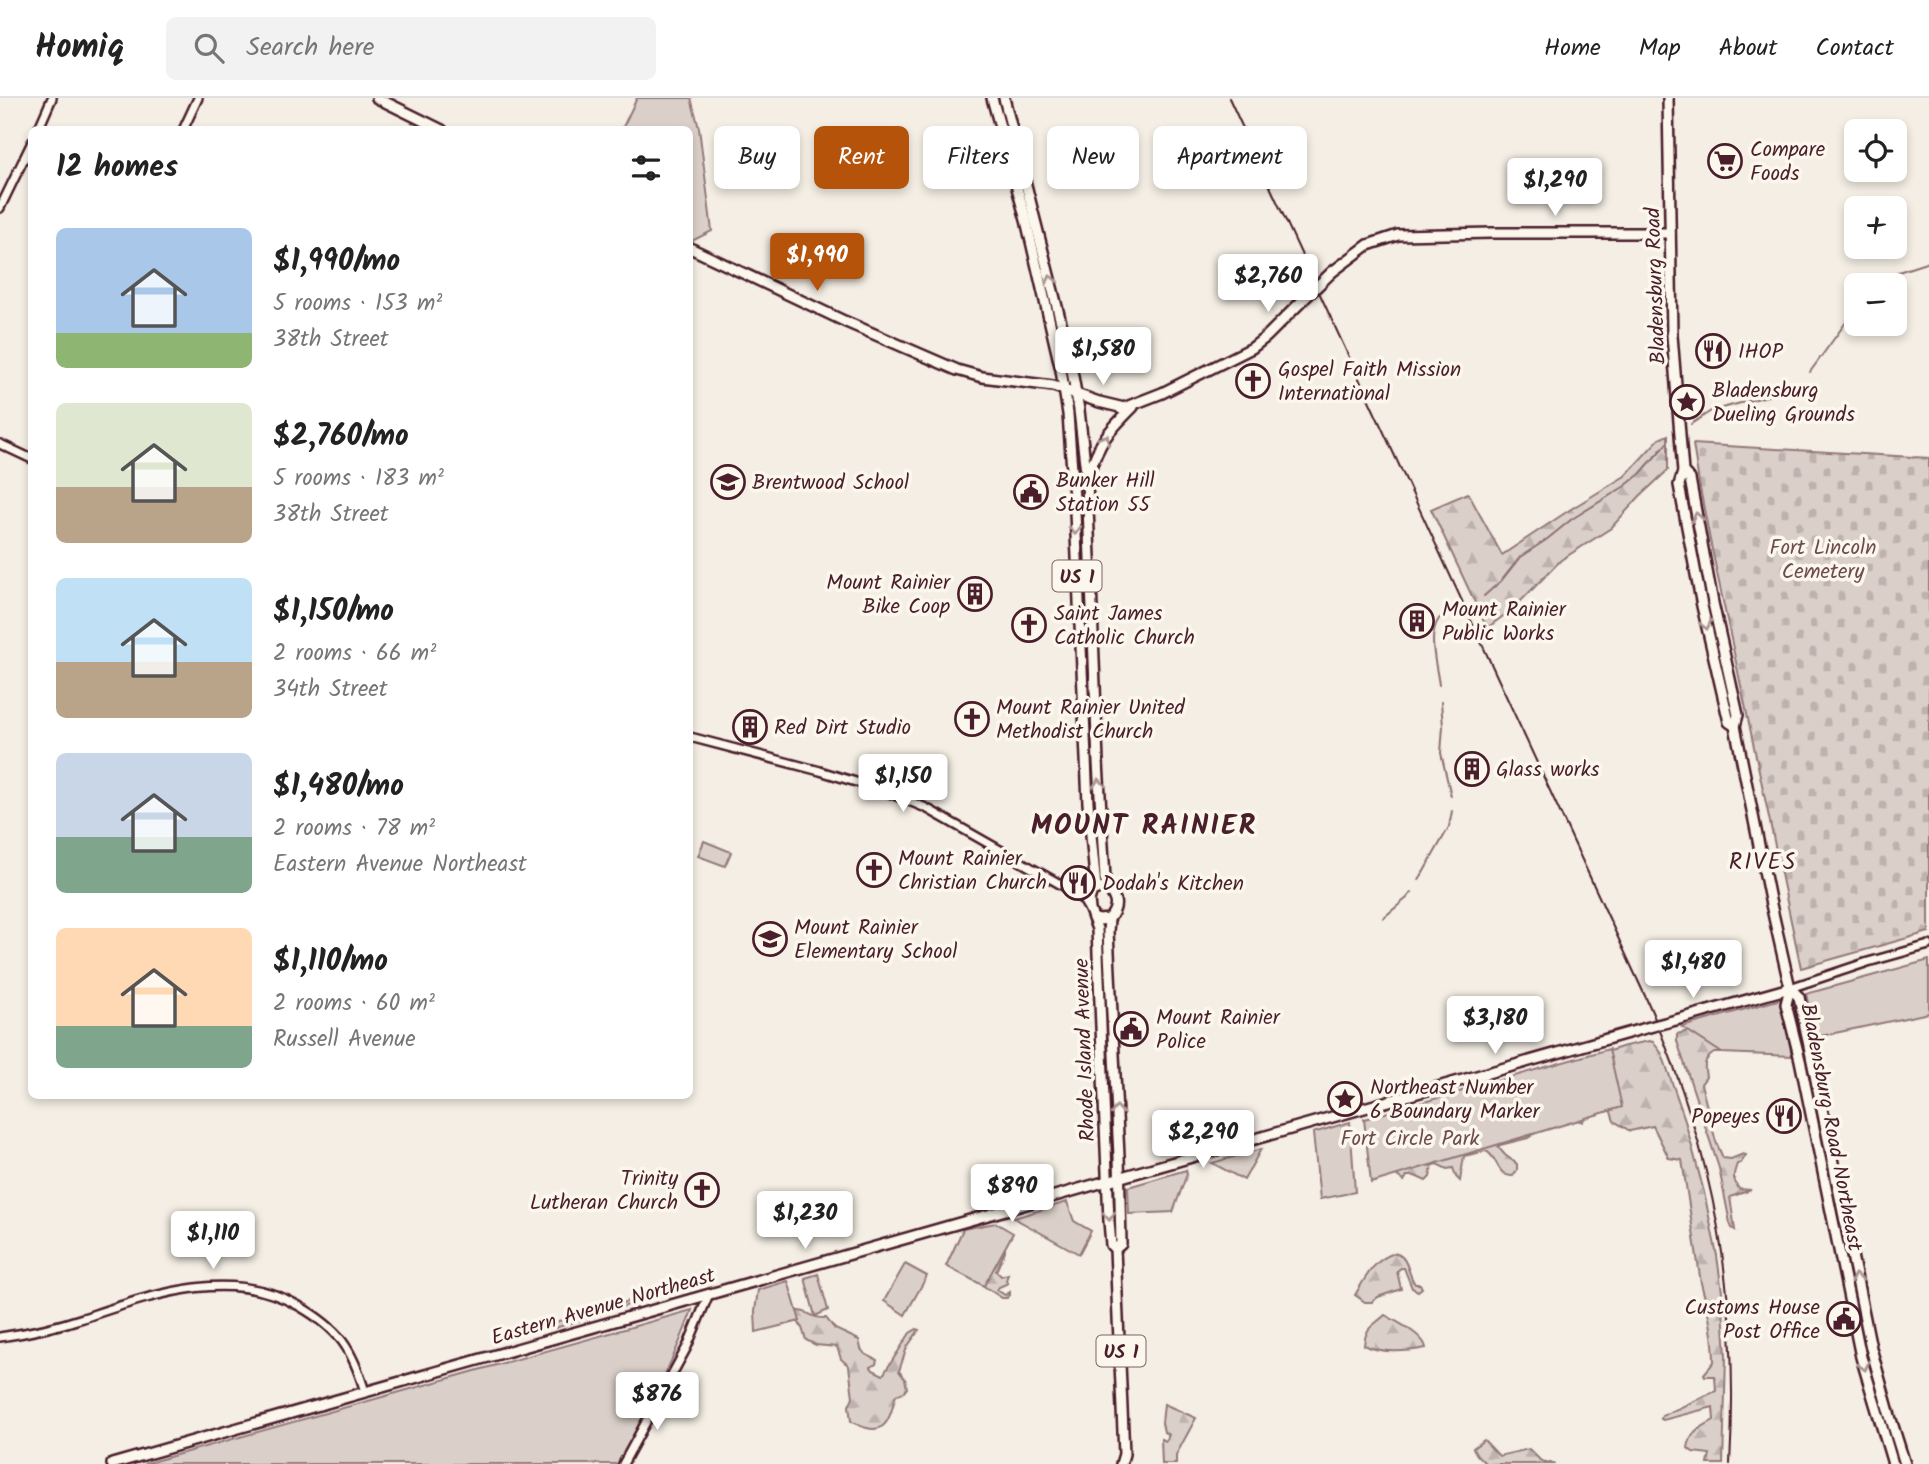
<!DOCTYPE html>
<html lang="en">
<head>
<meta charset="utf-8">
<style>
	:root { --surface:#fff; --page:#f2f2f2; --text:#222; --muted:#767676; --line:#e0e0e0; --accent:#b45309 }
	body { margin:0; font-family:Kalam,sans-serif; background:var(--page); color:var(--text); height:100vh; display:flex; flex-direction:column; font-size:26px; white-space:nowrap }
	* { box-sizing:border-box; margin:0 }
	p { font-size:23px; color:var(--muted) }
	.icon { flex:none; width:38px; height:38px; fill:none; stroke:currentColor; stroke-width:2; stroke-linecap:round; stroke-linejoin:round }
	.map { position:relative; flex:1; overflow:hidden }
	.details { position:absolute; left:28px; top:28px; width:665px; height:973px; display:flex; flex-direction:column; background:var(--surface); border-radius:10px; box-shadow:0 4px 10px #0003 }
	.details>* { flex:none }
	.hud { position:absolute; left:714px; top:28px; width:665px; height:63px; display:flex; gap:14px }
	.fabs { position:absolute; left:1844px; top:21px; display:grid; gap:14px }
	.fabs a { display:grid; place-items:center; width:63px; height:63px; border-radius:10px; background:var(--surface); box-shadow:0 4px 10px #0003; font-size:35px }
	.price { position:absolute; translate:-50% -60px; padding:0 16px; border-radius:7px; background:#fff; color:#222; font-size:23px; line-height:46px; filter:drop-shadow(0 2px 4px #0008) }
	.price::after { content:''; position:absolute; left:50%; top:42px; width:21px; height:16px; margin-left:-10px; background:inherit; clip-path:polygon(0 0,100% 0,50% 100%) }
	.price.on { background:var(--accent); color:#fff }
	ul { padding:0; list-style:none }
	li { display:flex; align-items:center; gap:21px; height:175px; padding:0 28px }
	li span { display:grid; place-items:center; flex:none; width:196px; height:140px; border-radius:10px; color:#555 }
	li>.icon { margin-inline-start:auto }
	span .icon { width:84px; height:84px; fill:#fffc; stroke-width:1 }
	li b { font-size:30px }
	h2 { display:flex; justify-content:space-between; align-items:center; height:84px; padding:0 28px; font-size:30px }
	.chip { padding:0 24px; border-radius:10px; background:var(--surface); box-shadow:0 4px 10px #0003; font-size:24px; line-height:63px }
	.chip.on { background:var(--accent); color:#fff }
	header { display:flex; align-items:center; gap:42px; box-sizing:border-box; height:98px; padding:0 35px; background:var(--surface); border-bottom:2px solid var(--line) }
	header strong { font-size:33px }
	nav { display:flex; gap:38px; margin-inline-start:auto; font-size:24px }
	.search { width:490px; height:63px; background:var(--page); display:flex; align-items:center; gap:18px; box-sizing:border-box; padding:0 24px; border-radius:10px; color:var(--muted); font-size:26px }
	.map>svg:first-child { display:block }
</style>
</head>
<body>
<header>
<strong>Homiq</strong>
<div class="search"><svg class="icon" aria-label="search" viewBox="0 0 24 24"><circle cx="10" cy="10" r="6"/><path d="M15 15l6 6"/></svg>Search here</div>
<nav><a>Home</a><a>Map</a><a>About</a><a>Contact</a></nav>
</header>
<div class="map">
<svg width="1929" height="1366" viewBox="0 0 1929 1366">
	<defs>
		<pattern id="forest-firs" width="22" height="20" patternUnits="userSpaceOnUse" patternTransform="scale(1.75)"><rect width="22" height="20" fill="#dbd0c9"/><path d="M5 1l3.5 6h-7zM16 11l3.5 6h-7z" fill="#bdb2ad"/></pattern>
		<pattern id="cemetery-stones" width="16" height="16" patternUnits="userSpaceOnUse" patternTransform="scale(1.75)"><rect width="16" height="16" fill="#dbd0c9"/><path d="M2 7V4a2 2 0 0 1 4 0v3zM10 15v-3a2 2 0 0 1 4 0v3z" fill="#bdb2ad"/></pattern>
	</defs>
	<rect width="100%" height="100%" fill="#f4eee4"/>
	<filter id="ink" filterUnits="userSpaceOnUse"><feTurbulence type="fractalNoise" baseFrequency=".0143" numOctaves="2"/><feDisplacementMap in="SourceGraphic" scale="14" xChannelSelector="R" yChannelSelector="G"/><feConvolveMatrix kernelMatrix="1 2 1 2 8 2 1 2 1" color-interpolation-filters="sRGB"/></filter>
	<g filter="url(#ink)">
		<!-- forest -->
		<g fill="url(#forest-firs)" stroke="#92787a" stroke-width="2">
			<path d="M1668,337V372L1640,398L1611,430L1561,462L1514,510L1487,530L1431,411L1468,395L1502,457L1571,411L1625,378L1659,341Z"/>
			<path d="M1692,932L1733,951L1729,955H1714C1703,962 1704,968 1706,979L1701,986L1716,1044L1723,1060L1731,1061L1743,1056L1746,1057L1741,1065L1737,1066C1733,1077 1732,1080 1739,1091L1751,1092L1730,1099L1735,1132L1732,1130L1730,1125L1719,1070L1677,943V936Z"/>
			<path d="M1649,943L1653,944L1662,956L1684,1019L1704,1094L1717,1158L1722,1194L1726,1258L1723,1366H1708L1710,1356L1693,1354L1688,1350C1690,1334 1702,1329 1714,1322L1713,1309L1663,1322L1661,1321L1662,1318L1716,1293L1715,1278H1705L1704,1276L1714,1264C1714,1237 1708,1211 1701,1185L1682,1062L1669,1060L1653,1028L1630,1033L1614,1023L1610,1011L1584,1018L1583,1024L1577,1022L1538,1033L1528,1040L1500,1047L1498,1049L1505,1057L1517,1066V1072L1513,1078C1496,1078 1499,1060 1486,1053L1464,1058L1460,1083L1456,1079L1453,1070L1447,1071L1437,1066L1432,1068L1430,1079L1426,1083L1415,1078H1407L1404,1083L1396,1077L1584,961L1625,948Z"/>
			<path d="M1005,1148V1153L996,1173L1001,1178L1008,1176L1006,1182L1008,1185L999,1189L997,1192L1005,1197L1010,1194V1197L1007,1200H1002L979,1185Z"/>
			<path d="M1395,1155C1409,1159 1407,1175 1415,1186H1420L1422,1190L1418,1193L1412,1190L1404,1170H1401L1397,1173L1401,1191L1378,1199L1372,1204H1365L1355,1197C1366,1179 1374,1161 1395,1155Z"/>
			<path d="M636,1201L644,1202L552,1231L541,1228Z"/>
			<path d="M796,1213C809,1212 811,1221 826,1220L835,1231L859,1242L861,1251L865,1256L877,1262L876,1266L871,1269L873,1272L883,1277L910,1235L917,1231L919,1232L907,1249L899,1273L905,1281L907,1290L904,1294L896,1297C891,1313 889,1336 867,1330C860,1328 857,1327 851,1323L849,1308L853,1299L849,1268L841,1261L837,1249L816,1247L806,1242L802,1230L797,1222Z"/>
			<path d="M1385,1217C1397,1224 1424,1237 1426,1250C1405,1254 1382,1256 1364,1247C1366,1228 1372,1229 1385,1217Z"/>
			<path d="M1164,1306L1196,1320L1176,1357V1366H1162L1161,1341L1166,1343L1169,1337L1164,1334L1162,1325Z"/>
			<path d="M1484,1342L1499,1358L1529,1351L1541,1363L1555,1366H1486L1477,1357L1473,1350Z"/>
		</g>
		<!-- cemetery -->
		<path fill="url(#cemetery-stones)" stroke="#92787a" stroke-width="2" d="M1693,346L1929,360V834L1801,870L1710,442L1699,385Z"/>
		<!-- park -->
		<g fill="#dbd0c9" stroke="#92787a" stroke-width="2">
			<path d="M637,0H691L699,30L712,133L690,144V32L622,31Z"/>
			<path d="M704,743L731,754L725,768L698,758Z"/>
			<path d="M1929,862V915L1816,939L1806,896Z"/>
			<path d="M1781,901L1792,958L1722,955L1682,929Z"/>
			<path d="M1609,951L1622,1009L1371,1085L1364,1021Z"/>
			<path d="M1350,1024L1355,1094L1320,1101L1313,1035Z"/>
			<path d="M1261,1051L1244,1082L1212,1065Z"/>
			<path d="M1186,1072L1187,1076L1173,1114L1129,1116L1128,1089Z"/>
			<path d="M1067,1104L1074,1123L1091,1133L1079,1156L1014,1120Z"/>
			<path d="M996,1125L1013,1135L984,1188L946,1168L963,1131Z"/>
			<path d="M905,1166L927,1178L905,1217L884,1203Z"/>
			<path d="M818,1176L828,1212L815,1218L805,1180Z"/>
			<path d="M788,1183L800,1223L756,1234L755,1213L758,1192Z"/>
			<path d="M692,1212C673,1266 645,1315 618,1366H144Z"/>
		</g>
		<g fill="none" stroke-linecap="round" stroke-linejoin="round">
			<!-- stream -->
			<g stroke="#8d7174" stroke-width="2">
				<path d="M1874,187L1895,175L1929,164"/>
				<path d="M1810,274L1857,209"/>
				<path d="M1691,326L1711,313L1771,297L1794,294L1800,291L1803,287"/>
				<path d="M1484,498L1502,482L1520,459L1546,442L1572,421L1625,388L1640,376L1667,345"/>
				<path d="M1439,587C1436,563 1423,527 1448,513"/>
				<path d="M1441,604L1443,628L1441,655L1451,698"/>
				<path d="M1419,782L1449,729L1452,713"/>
				<path d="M1383,820L1407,800L1412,794"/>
			</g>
			<!-- minor casing -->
			<g stroke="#4a1f2b" stroke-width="12">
				<g id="minor">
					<path d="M38,32L52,0"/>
					<path d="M183,32L198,0"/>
					<path d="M0,110L32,44"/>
					<path d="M0,346L32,361"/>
					<path d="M690,639L820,673L882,692L926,710L1067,790L1083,802L1089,812"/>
					<path d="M1790,890L1868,864L1929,847"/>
					<path d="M0,1239C28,1235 56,1229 83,1220C153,1197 230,1168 299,1208C339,1231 352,1250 365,1294"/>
					<path d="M623,1366L687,1249L709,1196"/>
				</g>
			</g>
			<!-- major casing -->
			<g stroke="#4a1f2b" stroke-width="14">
				<g id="major">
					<path d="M377,0L442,32"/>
					<path d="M992,0L1026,122L1061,272L1068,316L1075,414L1088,705L1096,790"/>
					<path d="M1004,0L1069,256L1079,312L1087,383L1098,664L1105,780C1109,798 1124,802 1109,821L1099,822L1093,820"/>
					<path d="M1668,0L1672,237L1683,374L1679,387L1702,508L1729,624L1735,628L1770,802L1790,890L1786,906L1800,962L1861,1259L1893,1366"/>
					<path d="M690,150L844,223L957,272L982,279L1053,288L1099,304L1124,310"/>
					<path d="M1332,174L1368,147L1398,137L1492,135H1670"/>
					<path d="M1121,311L1162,295L1252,250L1266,239L1303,202"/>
					<path d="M1683,374L1690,381L1713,505L1738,617L1735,628"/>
					<path d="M1088,378C1100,342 1107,335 1133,309"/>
					<path d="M1099,790L1092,793L1089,802L1090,812L1097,831L1109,1123L1111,1147L1115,1151L1124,1356L1121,1366"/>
					<path d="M1109,821L1108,834L1119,1058L1121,1146L1115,1151"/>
					<path d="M1790,890L1799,899L1871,1250L1890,1318L1905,1366"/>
					<path d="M1676,922L1790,890"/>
					<path d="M112,1366L1642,931"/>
				</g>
			</g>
			<!-- minor -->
			<use href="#minor" stroke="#fbf7ec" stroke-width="7"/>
			<!-- major -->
			<use href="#major" stroke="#fbf7ec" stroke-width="9"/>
			<!-- rail -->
			<path stroke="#4a1f2b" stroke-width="2" d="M1229,0L1646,900C1715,1056 1740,1196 1730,1366"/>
			<!-- major-bridge casing -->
			<g stroke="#4a1f2b" stroke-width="14" stroke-linecap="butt">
				<g id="major-bridge">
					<path d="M1303,202L1332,174"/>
					<path d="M1642,931L1676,922"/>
				</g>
			</g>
			<!-- major-bridge -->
			<use href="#major-bridge" stroke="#fbf7ec" stroke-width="9"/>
		</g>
		<!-- one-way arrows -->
		<defs><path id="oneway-chevron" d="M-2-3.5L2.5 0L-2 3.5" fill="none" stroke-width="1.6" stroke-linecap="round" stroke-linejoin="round" transform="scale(1.75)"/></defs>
		<g stroke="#ab9695">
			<use href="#oneway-chevron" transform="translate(1051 182) rotate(-104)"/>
			<use href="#oneway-chevron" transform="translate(1105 341) rotate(-58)"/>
			<use href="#oneway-chevron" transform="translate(1697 419) rotate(-100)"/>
			<use href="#oneway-chevron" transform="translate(1075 432) rotate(89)"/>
			<use href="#oneway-chevron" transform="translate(1706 527) rotate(77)"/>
			<use href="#oneway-chevron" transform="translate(1099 685) rotate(-94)"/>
			<use href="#oneway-chevron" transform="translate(1117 1012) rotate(-93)"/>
			<use href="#oneway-chevron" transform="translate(1109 1118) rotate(87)"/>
			<use href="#oneway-chevron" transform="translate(1856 1180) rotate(-102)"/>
			<use href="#oneway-chevron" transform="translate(1864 1268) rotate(75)"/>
		</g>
	</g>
	<!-- icons -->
	<defs>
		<g id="supermarket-ring" transform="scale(1.75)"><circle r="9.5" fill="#fbf7ec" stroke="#4a1f2b" stroke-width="1.5"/><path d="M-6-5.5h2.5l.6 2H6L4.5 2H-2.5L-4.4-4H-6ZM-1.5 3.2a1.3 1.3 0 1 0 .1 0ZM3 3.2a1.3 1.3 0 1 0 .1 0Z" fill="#4a1f2b"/></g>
		<g id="restaurant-ring" transform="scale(1.75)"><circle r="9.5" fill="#fbf7ec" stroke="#4a1f2b" stroke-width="1.5"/><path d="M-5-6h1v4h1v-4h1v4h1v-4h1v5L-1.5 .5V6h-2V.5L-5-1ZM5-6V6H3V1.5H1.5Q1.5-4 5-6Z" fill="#4a1f2b"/></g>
		<g id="church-ring" transform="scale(1.75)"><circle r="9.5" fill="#fbf7ec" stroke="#4a1f2b" stroke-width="1.5"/><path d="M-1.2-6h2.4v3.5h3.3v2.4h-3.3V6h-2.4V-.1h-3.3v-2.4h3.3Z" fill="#4a1f2b"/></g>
		<g id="sight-ring" transform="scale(1.75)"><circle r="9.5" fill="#fbf7ec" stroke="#4a1f2b" stroke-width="1.5"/><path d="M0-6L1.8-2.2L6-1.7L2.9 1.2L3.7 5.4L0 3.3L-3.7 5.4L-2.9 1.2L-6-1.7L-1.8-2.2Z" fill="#4a1f2b"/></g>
		<g id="school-ring" transform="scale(1.75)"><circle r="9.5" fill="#fbf7ec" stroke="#4a1f2b" stroke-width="1.5"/><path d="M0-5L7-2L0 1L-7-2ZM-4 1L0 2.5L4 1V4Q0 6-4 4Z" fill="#4a1f2b"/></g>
		<g id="civic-ring" transform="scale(1.75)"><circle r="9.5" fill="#fbf7ec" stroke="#4a1f2b" stroke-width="1.5"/><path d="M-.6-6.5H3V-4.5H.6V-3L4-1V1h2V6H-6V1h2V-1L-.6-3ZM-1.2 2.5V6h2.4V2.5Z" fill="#4a1f2b"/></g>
		<g id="building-ring" transform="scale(1.75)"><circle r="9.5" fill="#fbf7ec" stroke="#4a1f2b" stroke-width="1.5"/><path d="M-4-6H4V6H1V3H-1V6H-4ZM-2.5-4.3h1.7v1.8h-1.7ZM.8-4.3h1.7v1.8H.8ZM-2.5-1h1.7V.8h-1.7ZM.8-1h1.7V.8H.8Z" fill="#4a1f2b"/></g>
	</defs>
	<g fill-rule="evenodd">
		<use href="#supermarket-ring" x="1725" y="63"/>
		<use href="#restaurant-ring" x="1713" y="253"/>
		<use href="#church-ring" x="1253" y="283"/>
		<use href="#sight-ring" x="1687" y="304"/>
		<use href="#school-ring" x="728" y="384"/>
		<use href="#civic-ring" x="1031" y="394"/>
		<use href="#building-ring" x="975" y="496"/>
		<use href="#building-ring" x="1417" y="523"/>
		<use href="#church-ring" x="1029" y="527"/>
		<use href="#church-ring" x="972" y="621"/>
		<use href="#building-ring" x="750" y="629"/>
		<use href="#building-ring" x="1472" y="671"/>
		<use href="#church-ring" x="874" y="772"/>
		<use href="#restaurant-ring" x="1078" y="785"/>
		<use href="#school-ring" x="770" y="841"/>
		<use href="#civic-ring" x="1131" y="931"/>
		<use href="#sight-ring" x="1345" y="1001"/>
		<use href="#restaurant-ring" x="1784" y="1018"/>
		<use href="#church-ring" x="702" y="1092"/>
		<use href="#civic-ring" x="1844" y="1221"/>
	</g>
	<g text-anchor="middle" stroke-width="7" stroke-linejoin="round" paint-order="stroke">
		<!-- shield labels -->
		<g fill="#fbf7ec" stroke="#7f6065" stroke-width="2">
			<rect x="1052.5" y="462.5" width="49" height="31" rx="5"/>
			<rect x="1096.5" y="1237.5" width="49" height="31" rx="5"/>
		</g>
		<g font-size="19" font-weight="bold" fill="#4a1f2b">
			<text x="1077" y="485">US 1</text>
			<text x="1121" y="1260">US 1</text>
		</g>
		<!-- poi labels -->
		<g font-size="21" fill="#4a1f2b" stroke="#fbf7ec" text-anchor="start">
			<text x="1750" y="58">Compare<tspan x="1750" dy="24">Foods</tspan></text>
			<text x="1738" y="260">IHOP</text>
			<text x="1278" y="278">Gospel Faith Mission<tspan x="1278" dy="24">International</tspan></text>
			<text x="1712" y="299">Bladensburg<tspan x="1712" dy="24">Dueling Grounds</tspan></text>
			<text x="1056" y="389">Bunker Hill<tspan x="1056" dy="24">Station 55</tspan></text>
			<text x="752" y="391">Brentwood School</text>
			<text x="950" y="491" text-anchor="end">Mount Rainier<tspan x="950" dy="24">Bike Coop</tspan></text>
			<text x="1442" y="518">Mount Rainier<tspan x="1442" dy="24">Public Works</tspan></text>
			<text x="1054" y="522">Saint James<tspan x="1054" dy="24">Catholic Church</tspan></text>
			<text x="996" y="616">Mount Rainier United<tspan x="996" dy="24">Methodist Church</tspan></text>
			<text x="774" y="636">Red Dirt Studio</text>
			<text x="1496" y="678">Glass works</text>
			<text x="898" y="767">Mount Rainier<tspan x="898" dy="24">Christian Church</tspan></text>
			<text x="1102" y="792">Dodah's Kitchen</text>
			<text x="794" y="836">Mount Rainier<tspan x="794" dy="24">Elementary School</tspan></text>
			<text x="1156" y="926">Mount Rainier<tspan x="1156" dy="24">Police</tspan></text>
			<text x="1370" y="996">Northeast Number<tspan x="1370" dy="24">6 Boundary Marker</tspan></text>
			<text x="1760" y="1025" text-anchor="end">Popeyes</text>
			<text x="678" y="1087" text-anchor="end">Trinity<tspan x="678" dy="24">Lutheran Church</tspan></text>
			<text x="1820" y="1216" text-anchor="end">Customs House<tspan x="1820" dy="24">Post Office</tspan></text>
		</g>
		<!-- street labels -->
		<g font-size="21" fill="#4a1f2b" stroke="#fbf7ec">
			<text transform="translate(1655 188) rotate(-92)" y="7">Bladensburg Road</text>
			<text transform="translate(1084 952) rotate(-92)" y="7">Rhode Island Avenue</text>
			<text transform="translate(1832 1029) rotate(79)" y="7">Bladensburg Road Northeast</text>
			<text transform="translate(603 1208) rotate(-16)" y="7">Eastern Avenue Northeast</text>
		</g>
		<!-- park labels -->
		<g font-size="21" fill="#6e4b52" stroke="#fbf7ec">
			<text x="1823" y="456">Fort Lincoln<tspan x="1823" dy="24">Cemetery</tspan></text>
			<text x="1410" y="1047">Fort Circle Park</text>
		</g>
		<!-- neighbourhood labels -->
		<g font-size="23" letter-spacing="2" fill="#4a1f2b" stroke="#fbf7ec">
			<text x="1763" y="771">RIVES</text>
		</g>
		<!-- district labels -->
		<g font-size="28" font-weight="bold" letter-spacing="2" fill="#4a1f2b" stroke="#fbf7ec">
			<text x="1144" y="736">MOUNT RAINIER</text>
		</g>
	</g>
</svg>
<div class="fabs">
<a><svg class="icon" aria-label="locate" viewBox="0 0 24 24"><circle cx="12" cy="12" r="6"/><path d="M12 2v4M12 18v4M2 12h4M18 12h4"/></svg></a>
<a>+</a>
<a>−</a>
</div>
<b class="price" style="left:1555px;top:120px">$1,290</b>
<b class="price on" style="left:817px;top:195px">$1,990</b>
<b class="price" style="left:1268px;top:216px">$2,760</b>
<b class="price" style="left:1103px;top:289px">$1,580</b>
<b class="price" style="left:903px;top:716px">$1,150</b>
<b class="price" style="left:1693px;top:902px">$1,480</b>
<b class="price" style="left:1495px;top:958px">$3,180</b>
<b class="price" style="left:1203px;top:1072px">$2,290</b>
<b class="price" style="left:1012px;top:1126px">$890</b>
<b class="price" style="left:805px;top:1153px">$1,230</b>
<b class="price" style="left:213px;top:1173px">$1,110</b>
<b class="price" style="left:657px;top:1334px">$876</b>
<div class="hud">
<a class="chip">Buy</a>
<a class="chip on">Rent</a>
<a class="chip">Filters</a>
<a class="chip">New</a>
<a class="chip">Apartment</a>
</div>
<section class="details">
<h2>12 homes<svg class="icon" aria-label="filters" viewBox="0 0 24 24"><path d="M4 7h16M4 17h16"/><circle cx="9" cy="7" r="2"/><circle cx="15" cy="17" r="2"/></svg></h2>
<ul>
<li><span style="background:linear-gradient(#a9c7e8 75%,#8fb573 0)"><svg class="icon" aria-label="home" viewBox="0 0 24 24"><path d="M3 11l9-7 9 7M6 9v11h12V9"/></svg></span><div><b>$1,990/mo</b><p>5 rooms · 153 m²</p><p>38th Street</p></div></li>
<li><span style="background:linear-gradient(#dfe7d0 60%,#b9a48a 0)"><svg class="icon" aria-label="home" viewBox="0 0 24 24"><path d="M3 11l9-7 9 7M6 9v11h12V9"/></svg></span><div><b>$2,760/mo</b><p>5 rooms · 183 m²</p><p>38th Street</p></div></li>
<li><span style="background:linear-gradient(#bfe0f5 60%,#b9a48a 0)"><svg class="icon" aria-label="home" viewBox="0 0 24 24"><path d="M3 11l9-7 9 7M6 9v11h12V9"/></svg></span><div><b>$1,150/mo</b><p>2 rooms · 66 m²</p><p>34th Street</p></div></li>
<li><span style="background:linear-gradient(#c9d6e8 60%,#7fa58c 0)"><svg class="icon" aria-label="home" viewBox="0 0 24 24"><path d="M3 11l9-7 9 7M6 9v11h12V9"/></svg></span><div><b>$1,480/mo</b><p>2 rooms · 78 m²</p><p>Eastern Avenue Northeast</p></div></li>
<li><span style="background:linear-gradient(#ffd9b3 70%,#7fa58c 0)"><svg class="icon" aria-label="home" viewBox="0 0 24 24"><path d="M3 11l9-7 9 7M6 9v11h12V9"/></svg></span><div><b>$1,110/mo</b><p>2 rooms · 60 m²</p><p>Russell Avenue</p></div></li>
</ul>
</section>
</div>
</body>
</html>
